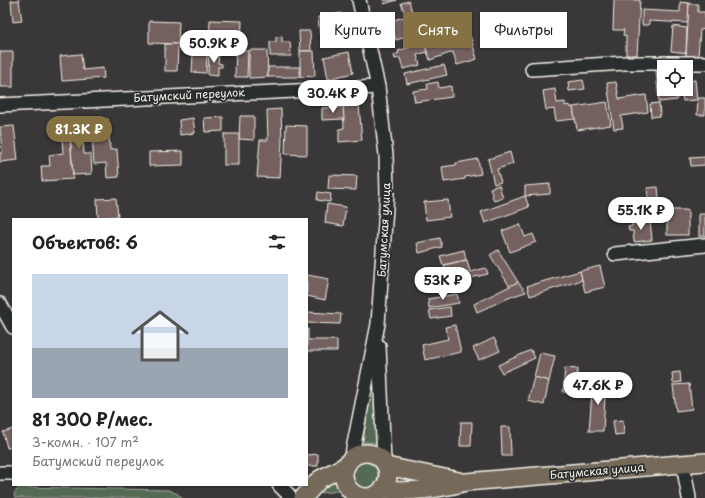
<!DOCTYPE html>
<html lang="ru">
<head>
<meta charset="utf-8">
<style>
	:root { --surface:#fff; --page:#f2f2f2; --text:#222; --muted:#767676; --accent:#857141 }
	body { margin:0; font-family:"Playpen Sans",sans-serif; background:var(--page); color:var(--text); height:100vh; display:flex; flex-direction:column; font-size:15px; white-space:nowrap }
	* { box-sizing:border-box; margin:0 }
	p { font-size:13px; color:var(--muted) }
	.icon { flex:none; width:22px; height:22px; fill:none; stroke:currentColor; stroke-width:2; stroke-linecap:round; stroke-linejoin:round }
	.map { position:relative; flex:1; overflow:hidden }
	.details { position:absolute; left:12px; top:218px; width:296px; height:268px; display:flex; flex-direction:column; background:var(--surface); border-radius:0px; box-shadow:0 1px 3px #0004 }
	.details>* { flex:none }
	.guide { position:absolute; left:320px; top:12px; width:325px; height:36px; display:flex; gap:8px }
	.buttons { position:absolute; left:657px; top:60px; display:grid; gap:8px }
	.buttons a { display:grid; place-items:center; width:36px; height:36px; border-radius:0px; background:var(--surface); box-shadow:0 1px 3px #0004; font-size:20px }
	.price { position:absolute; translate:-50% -34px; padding:0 9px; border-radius:14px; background:#fff; color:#222; font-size:13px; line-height:26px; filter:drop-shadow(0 1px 2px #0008) }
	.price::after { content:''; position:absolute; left:50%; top:24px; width:12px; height:9px; margin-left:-6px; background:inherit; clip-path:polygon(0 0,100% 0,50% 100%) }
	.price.active { background:var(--accent); color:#fff }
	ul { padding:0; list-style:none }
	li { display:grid; align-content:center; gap:8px; height:212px; padding:0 20px }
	li span { display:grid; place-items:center; height:124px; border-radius:0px; color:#555 }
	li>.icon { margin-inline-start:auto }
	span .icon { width:72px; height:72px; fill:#fffc; stroke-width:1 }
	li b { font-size:17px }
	h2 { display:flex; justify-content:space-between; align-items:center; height:48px; padding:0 20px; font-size:17px }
	.chip { padding:0 14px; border-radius:0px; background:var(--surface); box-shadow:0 1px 3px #0004; font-size:14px; line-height:36px }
	.chip.active { background:var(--accent); color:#fff }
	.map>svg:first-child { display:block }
</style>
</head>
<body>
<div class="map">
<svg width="705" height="498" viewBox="0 0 705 498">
	<rect width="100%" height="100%" fill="#393738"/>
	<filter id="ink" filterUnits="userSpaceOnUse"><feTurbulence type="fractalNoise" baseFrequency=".025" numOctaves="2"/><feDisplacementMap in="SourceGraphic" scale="8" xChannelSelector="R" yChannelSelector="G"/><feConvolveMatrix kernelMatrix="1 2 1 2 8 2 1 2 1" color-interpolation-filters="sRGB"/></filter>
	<g filter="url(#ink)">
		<!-- green -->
		<g fill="#556a55" stroke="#a4ae9e">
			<path d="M374,383L376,388V443L363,442L371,388Z"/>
			<circle cx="364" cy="476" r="14"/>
			<path d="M335,480L339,491L312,494Z"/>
			<path d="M20,487L168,490L178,494L182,498H15L14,493Z"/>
		</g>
		<!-- building -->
		<g fill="#73605e" stroke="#f4f1e8">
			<path d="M19,0L22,21L13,22L11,1Z"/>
			<path d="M383,0H397L384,4Z"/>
			<path d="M614,0H640L637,55H626V36L623,35L624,30H613Z"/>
			<path d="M409,1L412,12L405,14L401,3Z"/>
			<path d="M680,2L689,3L688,23L649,21V25H642V10L680,12Z"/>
			<path d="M689,4H698V12H705V34V29L700,30L698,57L686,56Z"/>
			<path d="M341,13L343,31L320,35L318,17Z"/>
			<path d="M418,13L424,31L396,40L390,21Z"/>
			<path d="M210,20L242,21L241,47L225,46V49H220V46L209,45Z"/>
			<path d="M149,21L179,22L178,44L149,43Z"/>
			<path d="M457,25L460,35L426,45L423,36Z"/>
			<path d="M673,26L687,28L686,53L671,51Z"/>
			<path d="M299,31H310L311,51H300Z"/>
			<path d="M469,32L477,59L457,65L453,52L430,60L425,46Z"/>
			<path d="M194,36L208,37L206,73L192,72Z"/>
			<path d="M282,36V42H290L291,56H270V42H276V37Z"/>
			<path d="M424,43L427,52L417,55L420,65L403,69L400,58L395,59L394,55L399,53L398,51Z"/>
			<path d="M165,44H178L177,71H165Z"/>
			<path d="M236,50L248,51L247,77H235Z"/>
			<path d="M249,50H267L268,77L249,78Z"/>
			<path d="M300,51H314L315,76L300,77Z"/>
			<rect x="0" y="52" width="13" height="35"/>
			<path d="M209,52L219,53L218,63L222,64V67H218V76L208,75Z"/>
			<path d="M349,52L353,73L328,79L324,57Z"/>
			<path d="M81,54L83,70L103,68L104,78L62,81L60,56Z"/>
			<path d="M444,65L447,75L407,84L405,74Z"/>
			<rect x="268" y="67" width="32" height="10"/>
			<path d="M664,70V89H676L677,100L659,102L656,71Z"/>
			<path d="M689,71L690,81L695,80L697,100L683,101L681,89H686V72Z"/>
			<path d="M583,80L585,89L569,91L568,82Z"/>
			<path d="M438,82L439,88L451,86L452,97L415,102L413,91L428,89L427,84Z"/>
			<path d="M616,82L619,99L646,95L648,112L621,116L623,128L614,129L607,83Z"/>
			<path d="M555,89L557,103L565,102V106L570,105V107H573L575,119L556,121L554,109L546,110L543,91Z"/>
			<path d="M698,98H705V115H697Z"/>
			<path d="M607,102L611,125L577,130L573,107Z"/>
			<path d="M659,103L660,116L651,117L650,104Z"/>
			<path d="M359,105L362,140L339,142V129L344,128L343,107Z"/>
			<path d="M343,107L344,119L322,120V108Z"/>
			<path d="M281,109L282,141L280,178L257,177L260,140H268L267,110Z"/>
			<path d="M240,116H254V140L239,139Z"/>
			<path d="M223,117V131L205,132L204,118Z"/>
			<path d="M193,118L195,133L180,135L179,120Z"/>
			<path d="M108,119L110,150L117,149L119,177L107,178L106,163L94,164L91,120Z"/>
			<path d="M82,120L84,154H91L92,174L73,175L69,121Z"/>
			<path d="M61,121H69L73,179L42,181L41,166H50L49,155L63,153Z"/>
			<path d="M286,125L307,126V155L285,154Z"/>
			<path d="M14,126L18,160L0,162V153H2L0,127Z"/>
			<rect x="224" y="134" width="15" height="31"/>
			<path d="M183,151V165L149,166V152Z"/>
			<path d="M510,152L513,164L497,169L501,182L494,184L488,159Z"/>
			<path d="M705,157V165L691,166L690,158Z"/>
			<path d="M478,159L481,174L465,177V179L444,182L442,167L456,165V163Z"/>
			<path d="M329,175L357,176L356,190L328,189Z"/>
			<path d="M550,184V194L525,196V186Z"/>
			<path d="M499,185L503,198L494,201L490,188Z"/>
			<path d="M658,187L660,210L650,211L647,188Z"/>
			<path d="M318,192L331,194L330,202L317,200Z"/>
			<path d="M525,196L529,207L485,223L481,212Z"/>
			<path d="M116,198L118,216L98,218L97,199Z"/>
			<path d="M639,198H645L646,206L640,207Z"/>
			<path d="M448,200L450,217L426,220L424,202Z"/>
			<path d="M327,204L346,207L343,226L325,223Z"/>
			<rect x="667" y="210" width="21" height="25"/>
			<rect x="699" y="214" width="6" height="22"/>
			<path d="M650,220L652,240L634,242L633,231H629L628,227L632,226V222Z"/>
			<path d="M520,224L525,237L533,234L536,242L510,252L502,231Z"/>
			<path d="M440,238L442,247L419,253L417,243Z"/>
			<path d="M464,250L466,260L443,265L440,256Z"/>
			<path d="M498,250L518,282L510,287L490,255Z"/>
			<path d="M467,260L470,272L486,268L488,274L448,283L444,265Z"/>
			<path d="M600,266L605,287L585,292L580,271Z"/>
			<path d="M580,271L582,280L530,296L527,286Z"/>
			<path d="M307,275L329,279L325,300L307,296Z"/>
			<path d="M518,282L526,292L513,296L477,312L474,304Z"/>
			<path d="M457,294L459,303L429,308L428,299Z"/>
			<path d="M450,307L451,316L431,319L429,310Z"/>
			<path d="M307,312L341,314L340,324L307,323Z"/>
			<path d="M455,325L461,352L425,360L422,345L448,339L445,327Z"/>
			<path d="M307,329H308V340H337V351H307Z"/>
			<path d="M494,338L500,351L479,360L473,348Z"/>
			<path d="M531,350L535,358L502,373L498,365Z"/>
			<path d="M540,353L555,356L549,381L534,377Z"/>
			<path d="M565,368L578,369L575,393L563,392Z"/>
			<path d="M680,372L681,382L673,383L672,373Z"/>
			<path d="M534,377L549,381L544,405L528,401Z"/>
			<path d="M593,379L606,380L603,431H589Z"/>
			<path d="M689,384L692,409L676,411L673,385Z"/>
			<path d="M623,420L624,434L615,435L613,421Z"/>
			<path d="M461,422H472L471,446H460Z"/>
			<path d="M501,427H510L511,456H502Z"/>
			<path d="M13,429V447L7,448L3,432Z"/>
			<path d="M318,454V466H307V455Z"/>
		</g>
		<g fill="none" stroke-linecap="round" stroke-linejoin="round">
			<!-- minor casing -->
			<g stroke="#f4f1e8" stroke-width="16">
				<g id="minor">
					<path d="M532,69L625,63H705"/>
					<path d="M0,105L378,87"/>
					<path d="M615,254L705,245"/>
					<path d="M0,304L13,327"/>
					<path d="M379,346L384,462"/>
					<path d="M351,459L378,324L387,193L386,155L378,87L359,0"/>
					<path d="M683,464L689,498"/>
					<path d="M0,473H13"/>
					<path d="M279,485L289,495L290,498"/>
				</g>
			</g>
			<!-- major casing -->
			<g stroke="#f4f1e8" stroke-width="20">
				<g id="major">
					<circle cx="366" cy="475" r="22"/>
					<path d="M386,466L459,481"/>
					<path d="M382,490C413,492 435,490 466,482L705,462"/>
					<path d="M303,498L320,479L347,465"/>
				</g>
			</g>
			<!-- minor -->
			<use href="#minor" stroke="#2a2d2e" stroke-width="13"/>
			<!-- major -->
			<use href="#major" stroke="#746a5a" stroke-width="17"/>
		</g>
	</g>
	<g text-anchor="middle" stroke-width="3.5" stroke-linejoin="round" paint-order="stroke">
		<!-- street labels -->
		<g font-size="11" fill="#f4f1e8" stroke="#2a2d2e">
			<text transform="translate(189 95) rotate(-3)" y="4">Батумский переулок</text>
			<text transform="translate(384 230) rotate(-87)" y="4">Батумская улица</text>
			<text transform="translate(597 471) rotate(-5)" y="4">Батумская улица</text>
		</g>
	</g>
</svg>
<div class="buttons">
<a><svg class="icon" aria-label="locate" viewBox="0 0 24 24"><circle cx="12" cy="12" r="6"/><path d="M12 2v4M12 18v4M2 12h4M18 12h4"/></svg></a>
</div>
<b class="price" style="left:214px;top:64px">50.9K ₽</b>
<b class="price" style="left:333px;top:114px">30.4K ₽</b>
<b class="price active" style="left:79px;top:150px">81.3K ₽</b>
<b class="price" style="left:641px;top:231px">55.1K ₽</b>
<b class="price" style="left:443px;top:301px">53K ₽</b>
<b class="price" style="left:598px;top:406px">47.6K ₽</b>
<div class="guide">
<a class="chip">Купить</a>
<a class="chip active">Снять</a>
<a class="chip">Фильтры</a>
</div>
<section class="details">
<h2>Объектов: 6<svg class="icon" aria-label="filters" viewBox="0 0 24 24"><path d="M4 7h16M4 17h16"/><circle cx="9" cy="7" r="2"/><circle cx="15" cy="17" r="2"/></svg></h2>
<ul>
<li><span style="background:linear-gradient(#c9d6e8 60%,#9aa5b1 0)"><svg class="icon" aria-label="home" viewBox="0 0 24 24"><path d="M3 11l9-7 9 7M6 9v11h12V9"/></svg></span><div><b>81 300 ₽/мес.</b><p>3-комн. · 107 m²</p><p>Батумский переулок</p></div></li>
</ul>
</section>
</div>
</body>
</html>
